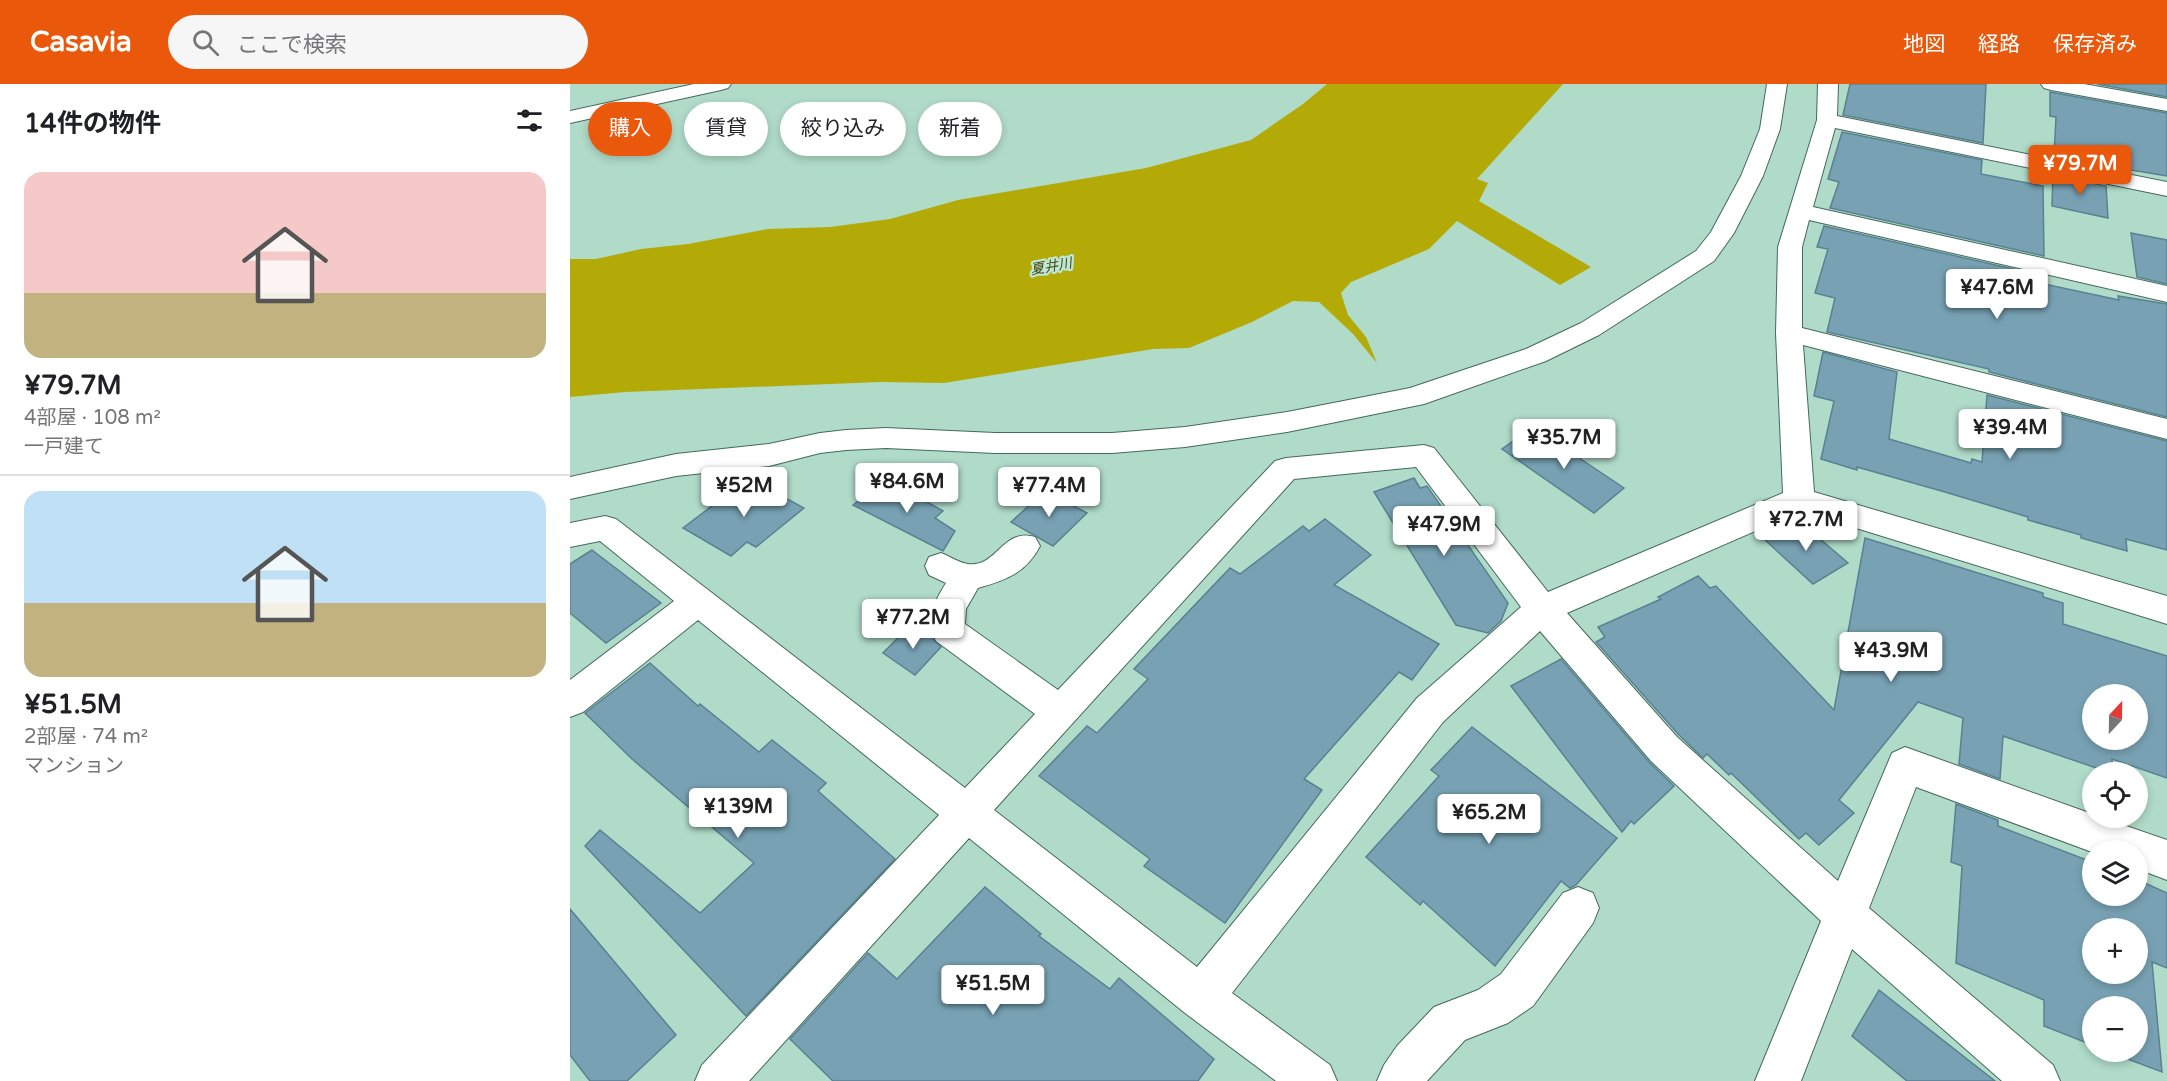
<!DOCTYPE html>
<html lang="ja">
<head>
<meta charset="utf-8">
<style>
	:root { --surface:#fff; --page:#f6f6f6; --text:#202124; --muted:#757577; --line:#e0e0e0; --accent:#ea580c }
	body { margin:0; font-family:"Varela Round","Noto Sans JP",sans-serif; background:var(--page); color:var(--text); height:100vh; display:flex; flex-direction:column; font-size:22px; white-space:nowrap }
	* { box-sizing:border-box; margin:0 }
	p { font-size:20px; color:var(--muted) }
	.icon { flex:none; width:33px; height:33px; fill:none; stroke:currentColor; stroke-width:2; stroke-linecap:round; stroke-linejoin:round }
	.map { position:relative; flex:1; overflow:hidden }
	.panel { display:flex; flex-direction:column; background:var(--surface); width:570px }
	.panel>* { flex:none }
	.guide { position:absolute; left:18px; top:18px; width:570px; height:54px; display:flex; gap:12px }
	.needle { width:39px; rotate:22deg }
	.buttons { position:absolute; left:1512px; top:600px; display:grid; gap:12px }
	.buttons a { display:grid; place-items:center; width:66px; height:66px; border-radius:50%; background:var(--surface); box-shadow:0 3px 9px #0003; font-size:30px }
	.price { position:absolute; translate:-50% -51px; padding:0 14px; border-radius:6px; background:#fff; color:#222; font-size:20px; line-height:39px; filter:drop-shadow(0 2px 3px #0008) }
	.price::after { content:''; position:absolute; left:50%; top:36px; width:18px; height:14px; margin-left:-9px; background:inherit; clip-path:polygon(0 0,100% 0,50% 100%) }
	.price.selected { background:var(--accent); color:#fff }
	ul { padding:0; list-style:none }
	li { display:grid; align-content:center; gap:12px; height:318px; padding:0 24px }
	li+li { border-top:2px solid var(--line) }
	li span { display:grid; place-items:center; height:186px; border-radius:18px; color:#555 }
	li>.icon { margin-inline-start:auto }
	span .icon { width:108px; height:108px; fill:#fffc; stroke-width:1 }
	li b { font-size:26px }
	h2 { display:flex; justify-content:space-between; align-items:center; height:72px; padding:0 24px; font-size:26px }
	.chip { padding:0 21px; border-radius:27px; background:var(--surface); box-shadow:0 3px 9px #0003; font-size:21px; line-height:54px }
	.chip.selected { background:var(--accent); color:#fff }
	header { display:flex; align-items:center; gap:36px; box-sizing:border-box; height:84px; padding:0 30px; background:var(--accent); color:#fff }
	header strong { font-size:28px }
	nav { display:flex; gap:33px; margin-inline-start:auto; font-size:21px }
	.search { width:420px; height:54px; background:var(--page); display:flex; align-items:center; gap:15px; box-sizing:border-box; padding:0 21px; border-radius:33px; color:var(--muted); font-size:22px }
	main { display:flex; flex:1; min-height:0 }
	.map>svg:first-child { display:block }
</style>
</head>
<body>
<header>
<strong>Casavia</strong>
<div class="search"><svg class="icon" aria-label="search" viewBox="0 0 24 24"><circle cx="10" cy="10" r="6"/><path d="M15 15l6 6"/></svg>ここで検索</div>
<nav><a>地図</a><a>経路</a><a>保存済み</a></nav>
</header>
<main>
<section class="panel">
<h2>14件の物件<svg class="icon" aria-label="filters" viewBox="0 0 24 24"><path d="M4 7h16M4 17h16"/><circle cx="9" cy="7" r="2"/><circle cx="15" cy="17" r="2"/></svg></h2>
<ul>
<li><span style="background:linear-gradient(#f6c9c9 65%,#c2b280 0)"><svg class="icon" aria-label="home" viewBox="0 0 24 24"><path d="M3 11l9-7 9 7M6 9v11h12V9"/></svg></span><div><b>¥79.7M</b><p>4部屋 · 108 m²</p><p>一戸建て</p></div></li>
<li><span style="background:linear-gradient(#bfe0f5 60%,#c2b280 0)"><svg class="icon" aria-label="home" viewBox="0 0 24 24"><path d="M3 11l9-7 9 7M6 9v11h12V9"/></svg></span><div><b>¥51.5M</b><p>2部屋 · 74 m²</p><p>マンション</p></div></li>
</ul>
</section>
<div class="map">
<svg width="1597" height="997" viewBox="0 0 1597 997">
	<rect width="100%" height="100%" fill="#b0dbc8"/>
	<!-- water -->
	<path fill="#b3aa07" d="M757,0H993L907,95L918,99L909,117L1021,183L990,201L887,137L859,165L781,198L771,209L778,231L796,253L807,279L783,250L749,218L723,217L682,238L619,264L583,265L374,299L310,298L55,308L0,313V175H26L71,165L118,160L198,145L260,143L320,135L388,116L576,84L681,56L733,20Z"/>
	<!-- building -->
	<g fill="#78a2b4" stroke="#588192" stroke-width="1.5" fill-rule="evenodd">
		<path d="M1280,0H1416L1413,59L1273,31Z"/>
		<path d="M1527,0H1597V13Z"/>
		<path d="M1480,8L1597,29V92L1484,73L1486,33L1480,32Z"/>
		<path d="M1272,48L1412,76L1411,90L1473,102L1474,172L1260,124L1269,98L1258,95Z"/>
		<path d="M1483,91L1536,102L1538,134L1482,122Z"/>
		<path d="M1254,142L1474,192V200L1549,216L1548,212L1597,220V333L1419,288V285L1257,248L1265,214L1245,209L1258,165L1247,163Z"/>
		<path d="M1561,149L1597,156V200L1567,193Z"/>
		<path d="M1253,268L1327,288L1319,355L1401,379L1402,375L1412,378L1417,311L1597,357V466L1556,455L1557,467L1511,454V451L1458,436V433L1375,408L1287,383V386L1251,375L1264,317L1244,312Z"/>
		<path d="M963,343L1054,404L1024,429L932,365Z"/>
		<path d="M179,394L234,424L186,463L177,458L161,472L113,444Z"/>
		<path d="M844,394L850,404L857,402L938,519L931,537L918,549L886,541L804,408Z"/>
		<path d="M317,395L373,427L365,434L385,447L373,467L283,421Z"/>
		<path d="M475,407L517,429L483,462L441,438Z"/>
		<path d="M755,435L801,471L764,501L869,560L842,596L829,588L734,695L752,706L655,839L574,782L580,775L469,692L517,642L527,649L578,595L564,585L660,484L670,490L733,442L739,447Z"/>
		<path d="M1229,437L1278,479L1243,500L1195,456Z"/>
		<path d="M1295,454L1473,509V513L1493,519V540L1597,572V694L1542,675L1543,688H1538L1433,652L1430,695L1389,680L1393,634L1348,618L1269,716L1284,729L1249,761L1236,749L1229,755L1161,689L1159,691L1137,670L1133,674L1109,651L1026,558L1035,553L1028,543L1091,515L1088,513L1128,492L1140,504L1146,502L1264,626ZM1522,610H1568V656H1522Z"/>
		<path d="M22,466L91,519L36,559L0,529V480Z"/>
		<path d="M340,542L362,554L371,563L345,591L313,569Z"/>
		<path d="M991,575L1079,678L1104,702L1064,740L1061,737L1052,748L941,602Z"/>
		<path d="M80,579L128,622L130,620L189,668L202,656L256,699L248,707L325,775L176,932L15,762L30,746L130,829L184,779L62,675L15,629Z"/>
		<path d="M902,643L1047,754L1006,801L1000,804L991,797L925,882L853,817L850,821L796,773L869,692L861,686Z"/>
		<path d="M1386,720L1428,736V742L1522,778V812H1568V796L1597,809V884L1582,878L1592,988L1539,968H1568V922H1522V961L1474,942V916L1386,879L1392,782L1381,778ZM1522,844H1568V890H1522Z"/>
		<path d="M415,803L471,850L469,852L540,905L549,894L644,975L628,997H263L220,955L298,869L327,895Z"/>
		<path d="M0,825L106,951L57,997H20L0,971Z"/>
		<path d="M1309,906L1425,997H1337L1282,952Z"/>
	</g>
	<g fill="none" stroke-linecap="round" stroke-linejoin="round">
		<!-- minor casing -->
		<g stroke="#436a5a" stroke-width="2">
			<g id="minor">
				<path d="M124,0H161L158,4L151,6L0,39V27Z"/>
				<path d="M1197,0H1217L1210,45L1193,92L1164,149L1144,177L1029,251L976,277L854,320L717,348L615,363L542,369H425L316,364L276,366L250,369L199,382L106,392L0,415V393L106,370L199,360L250,349L276,346L316,344L425,349H542L615,343L717,328L840,304L956,265L1011,239L1126,167L1141,148L1171,92L1190,45Z"/>
				<path d="M1248,0H1268L1267,32L1597,98V112L1265,44L1243,123L1597,202V218L1239,136L1232,163V244L1597,335V355L1233,261L1244,408L1597,512V540L1231,427L997,529L1107,653L1268,797L1322,669L1335,663L1522,730V734H1533L1597,756V796L1568,785V766H1522V768L1346,703L1299,824L1483,981L1490,997H1432L1282,865L1231,997H1185L1251,837L1081,677L970,547L873,638L662,909L760,981L767,997H706L615,929L399,754L179,997H125L132,981L369,731L128,536L13,628L0,633V596L104,517L30,457L0,463V439L35,432L46,435L395,704L465,630L366,557C355,536 364,518 376,499L359,491L355,482L359,473L371,469C379,472 389,479 398,480C427,484 433,443 465,453L470,462C456,489 436,496 408,504L396,525L395,540L488,606L705,377L716,374L854,361L864,364L978,508L1213,409L1206,249L1208,163L1247,36ZM846,383L951,523L847,614L627,883L424,726L724,395Z"/>
				<path d="M1471,0H1514L1597,15V27L1481,6L1474,4Z"/>
				<path d="M1008,803L1023,809L1029,824L1023,839L963,922L938,939L895,956L857,997H807L814,981L827,962L864,923L908,906L931,890L993,809Z"/>
			</g>
		</g>
		<!-- minor -->
		<use href="#minor" fill="#fff" fill-rule="evenodd"/>
	</g>
	<g text-anchor="middle" stroke-width="4.5" stroke-linejoin="round" paint-order="stroke">
		<!-- far-water labels -->
		<g font-size="14" font-style="italic" fill="#4b4812" stroke="#bde8d4">
			<text transform="translate(481 182) rotate(-10)" y="5">夏井川</text>
		</g>
	</g>
</svg>
<div class="buttons">
<a><svg class="needle" viewBox="-14 -14 28 28"><path d="M0-13l5 13h-10z" fill="#e53935"/><path d="M0 13l5-13h-10z" fill="#757577"/></svg></a>
<a><svg class="icon" aria-label="locate" viewBox="0 0 24 24"><circle cx="12" cy="12" r="6"/><path d="M12 2v4M12 18v4M2 12h4M18 12h4"/></svg></a>
<a><svg class="icon" aria-label="layers" viewBox="0 0 24 24"><path d="M12 4l9 5-9 5-9-5zM3 14l9 5 9-5"/></svg></a>
<a>+</a>
<a>−</a>
</div>
<b class="price selected" style="left:1510px;top:112px">¥79.7M</b>
<b class="price" style="left:1427px;top:236px">¥47.6M</b>
<b class="price" style="left:1440px;top:376px">¥39.4M</b>
<b class="price" style="left:994px;top:386px">¥35.7M</b>
<b class="price" style="left:337px;top:430px">¥84.6M</b>
<b class="price" style="left:174px;top:434px">¥52M</b>
<b class="price" style="left:479px;top:434px">¥77.4M</b>
<b class="price" style="left:1236px;top:468px">¥72.7M</b>
<b class="price" style="left:874px;top:473px">¥47.9M</b>
<b class="price" style="left:343px;top:566px">¥77.2M</b>
<b class="price" style="left:1321px;top:599px">¥43.9M</b>
<b class="price" style="left:168px;top:755px">¥139M</b>
<b class="price" style="left:919px;top:761px">¥65.2M</b>
<b class="price" style="left:423px;top:932px">¥51.5M</b>
<div class="guide">
<a class="chip selected">購入</a>
<a class="chip">賃貸</a>
<a class="chip">絞り込み</a>
<a class="chip">新着</a>
</div>
</div>
</main>
</body>
</html>
